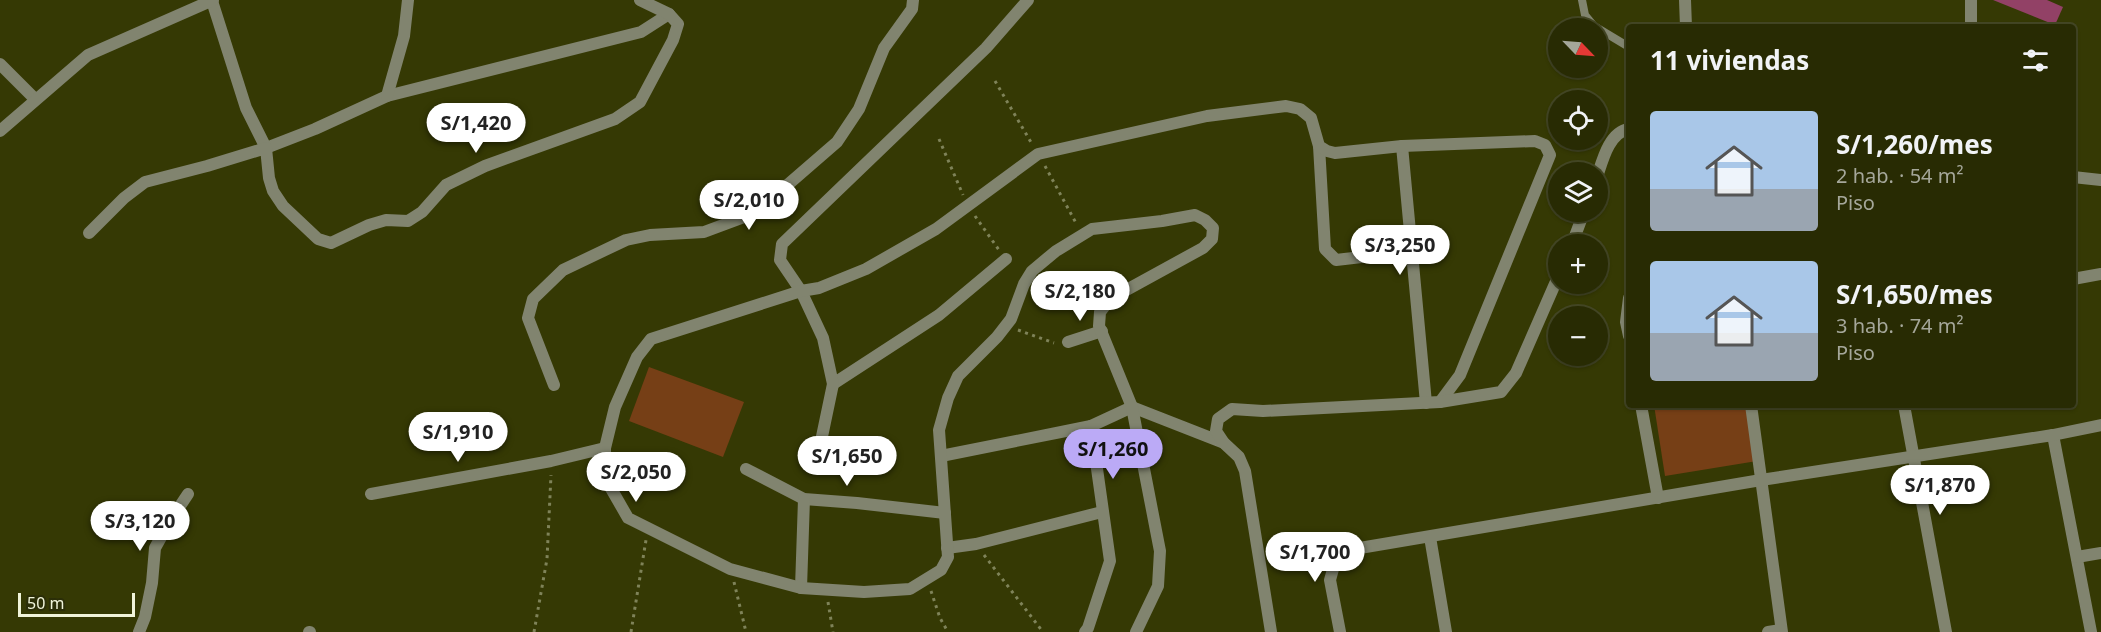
<!DOCTYPE html>
<html lang="es">
<head>
<meta charset="utf-8">
<style>
	:root { --surface:#282b03; --page:#343712; --text:#f1f3f6; --muted:#a5a79a; --line:#444725; --accent:#bbaaf6 }
	body { margin:0; font-family:"Noto Sans",sans-serif; background:var(--page); color:var(--text); height:100vh; display:flex; flex-direction:column; font-size:22px; white-space:nowrap }
	* { box-sizing:border-box; margin:0 }
	p { font-size:20px; color:var(--muted) }
	.icon { flex:none; width:33px; height:33px; fill:none; stroke:currentColor; stroke-width:2; stroke-linecap:round; stroke-linejoin:round }
	.map { position:relative; flex:1; overflow:hidden }
	.details { position:absolute; left:1626px; top:24px; width:450px; height:384px; display:flex; flex-direction:column; background:var(--surface); border-radius:6px; box-shadow:0 2px 4px #0004,0 0 0 2px var(--line) }
	.details>* { flex:none }
	.needle { width:39px; rotate:115deg }
	.buttons { position:absolute; left:1548px; top:18px; display:grid; gap:12px }
	.buttons a { display:grid; place-items:center; width:60px; height:60px; border-radius:50%; background:var(--surface); box-shadow:0 2px 4px #0004,0 0 0 2px var(--line); font-size:30px }
	.scale { position:absolute; left:18px; bottom:15px; width:117px; box-sizing:border-box; padding-left:6px; border:3px solid #f0f4da; border-top:0; font-size:16px; line-height:21px; white-space:nowrap; color:#f0f4da; -webkit-text-stroke:4px #2b2e08; paint-order:stroke }
	.price { position:absolute; translate:-50% -51px; padding:0 14px; border-radius:21px; background:#fff; color:#222; font-size:20px; line-height:39px; filter:drop-shadow(0 2px 3px #0008) }
	.price::after { content:''; position:absolute; left:50%; top:36px; width:18px; height:14px; margin-left:-9px; background:inherit; clip-path:polygon(0 0,100% 0,50% 100%) }
	.price.active { background:var(--accent); color:#111 }
	ul { padding:0; list-style:none }
	li { display:flex; align-items:center; gap:18px; height:150px; padding:0 24px }
	li span { display:grid; place-items:center; flex:none; width:168px; height:120px; border-radius:6px; color:#555 }
	li>.icon { margin-inline-start:auto }
	span .icon { width:72px; height:72px; fill:#fffc; stroke-width:1 }
	li b { font-size:26px }
	h2 { display:flex; justify-content:space-between; align-items:center; height:72px; padding:0 24px; font-size:26px }
	.map>svg:first-child { display:block }
</style>
</head>
<body>
<div class="map">
<svg width="2101" height="632" viewBox="0 0 2101 632">
	<rect width="100%" height="100%" fill="#353904"/>
	<!-- green -->
	<g fill="#763f16">
		<path d="M649,367L744,402L723,457L629,421Z"/>
		<path d="M1654,405H1747L1757,461L1665,476Z"/>
	</g>
	<!-- building -->
	<path fill="#924166" d="M1993,0H2047L2063,7L2055,25Z"/>
	<g fill="none" stroke-linecap="round" stroke-linejoin="round">
		<!-- path -->
		<g stroke="#7f8359" stroke-width="3" stroke-dasharray="3 4.5" stroke-linecap="butt">
			<path d="M995,81L1032,144"/>
			<path d="M939,139L963,195"/>
			<path d="M1045,166L1076,223"/>
			<path d="M975,216L999,250"/>
			<path d="M1018,330L1054,343"/>
			<path d="M984,555L1043,632"/>
			<path d="M734,582L746,632"/>
			<path d="M931,591L940,618L948,632"/>
			<path d="M828,602L833,632"/>
			<path d="M534,632L547,559L551,475"/>
			<path d="M631,632L646,540"/>
		</g>
		<!-- service -->
		<path stroke="#81846f" stroke-width="8" d="M1582,0L1585,15L1594,26L1629,47"/>
		<!-- minor -->
		<g stroke="#81846f" stroke-width="12">
			<path d="M1685,0L1686,27"/>
			<path d="M1971,0V27"/>
			<path d="M212,1L246,108L266,148L315,129L387,96L641,32L669,14"/>
			<path d="M0,64L35,99"/>
			<path d="M387,96L404,36L408,0"/>
			<path d="M0,131L88,55L213,0"/>
			<path d="M1319,146L1325,249L1336,260L1413,251"/>
			<path d="M1402,146L1426,403"/>
			<path d="M1598,174C1603,158 1610,132 1629,129"/>
			<path d="M2073,177L2101,180"/>
			<path d="M89,233L124,198L145,182L207,166L266,148L269,178L273,191L283,206L318,239L331,243L369,225L386,220L408,221L422,212L446,185L485,166L615,119L640,102L673,40L678,24L669,14L640,0"/>
			<path d="M1572,244L1584,212"/>
			<path d="M2073,279L2101,274"/>
			<path d="M1629,298L1626,322L1629,336"/>
			<path d="M1068,342L1102,331"/>
			<path d="M833,384L939,315L1006,259"/>
			<path d="M554,385L528,318L533,299L563,270L626,240L650,235L704,232L755,213L837,142L859,109L884,48L912,9L913,0"/>
			<path d="M1641,405L1658,498"/>
			<path d="M1751,405L1782,632"/>
			<path d="M1904,405L1946,632"/>
			<path d="M2053,435L2091,632"/>
			<path d="M820,446L833,384L823,338L801,291L780,260L782,244L986,48L1028,0"/>
			<path d="M941,456L1091,426"/>
			<path d="M746,469L804,499L857,503L945,513"/>
			<path d="M371,494L551,461L605,448"/>
			<path d="M1430,537L1446,632"/>
			<path d="M947,548L976,544L1102,512"/>
			<path d="M2077,557L2101,553"/>
			<path d="M801,588L804,499"/>
			<path d="M139,632L145,617L152,583L155,548L170,521L188,494"/>
			<path d="M309,632H310"/>
			<path d="M1085,632L1088,628L1110,561L1091,426L1132,407L1224,443"/>
			<path d="M1136,632L1158,586L1160,551L1132,407L1099,326L1100,312L1110,299L1203,248L1212,239L1213,228L1205,220L1195,215L1162,221L1092,229L1056,251L1032,271L1024,284L1011,319L997,337L958,376L948,398L939,430L948,557L941,570L910,589L864,592L801,588L730,569L628,518L605,478V448L615,407L637,357L651,339L801,291L819,288L866,269L936,229L1038,154L1207,116L1286,106L1300,109L1311,118L1319,146L1327,151L1335,153L1402,146L1535,141L1545,145L1550,155L1460,375L1440,402"/>
			<path d="M1271,632L1245,471L1239,457L1224,443L1216,431L1218,419L1232,409L1263,411L1440,402L1501,392L1516,373L1558,277"/>
			<path d="M1340,632L1330,580L1335,562L1348,550L1761,480L2053,435L2101,425"/>
			<path d="M1768,632L1781,630"/>
		</g>
	</g>
</svg>
<div class="buttons">
<a><svg class="needle" viewBox="-14 -14 28 28"><path d="M0-13l5 13h-10z" fill="#e53935"/><path d="M0 13l5-13h-10z" fill="#a5a79a"/></svg></a>
<a><svg class="icon" aria-label="locate" viewBox="0 0 24 24"><circle cx="12" cy="12" r="6"/><path d="M12 2v4M12 18v4M2 12h4M18 12h4"/></svg></a>
<a><svg class="icon" aria-label="layers" viewBox="0 0 24 24"><path d="M12 4l9 5-9 5-9-5zM3 14l9 5 9-5"/></svg></a>
<a>+</a>
<a>−</a>
</div>
<div class="scale">50 m</div>
<b class="price" style="left:476px;top:154px">S/1,420</b>
<b class="price" style="left:749px;top:231px">S/2,010</b>
<b class="price" style="left:1400px;top:276px">S/3,250</b>
<b class="price" style="left:1080px;top:322px">S/2,180</b>
<b class="price" style="left:458px;top:463px">S/1,910</b>
<b class="price active" style="left:1113px;top:480px">S/1,260</b>
<b class="price" style="left:847px;top:487px">S/1,650</b>
<b class="price" style="left:636px;top:503px">S/2,050</b>
<b class="price" style="left:1940px;top:516px">S/1,870</b>
<b class="price" style="left:140px;top:552px">S/3,120</b>
<b class="price" style="left:1315px;top:583px">S/1,700</b>
<section class="details">
<h2>11 viviendas<svg class="icon" aria-label="filters" viewBox="0 0 24 24"><path d="M4 7h16M4 17h16"/><circle cx="9" cy="7" r="2"/><circle cx="15" cy="17" r="2"/></svg></h2>
<ul>
<li><span style="background:linear-gradient(#a9c7e8 65%,#9aa5b1 0)"><svg class="icon" aria-label="home" viewBox="0 0 24 24"><path d="M3 11l9-7 9 7M6 9v11h12V9"/></svg></span><div><b>S/1,260/mes</b><p>2 hab. · 54 m²</p><p>Piso</p></div></li>
<li><span style="background:linear-gradient(#a9c7e8 60%,#9aa5b1 0)"><svg class="icon" aria-label="home" viewBox="0 0 24 24"><path d="M3 11l9-7 9 7M6 9v11h12V9"/></svg></span><div><b>S/1,650/mes</b><p>3 hab. · 74 m²</p><p>Piso</p></div></li>
</ul>
</section>
</div>
</body>
</html>
